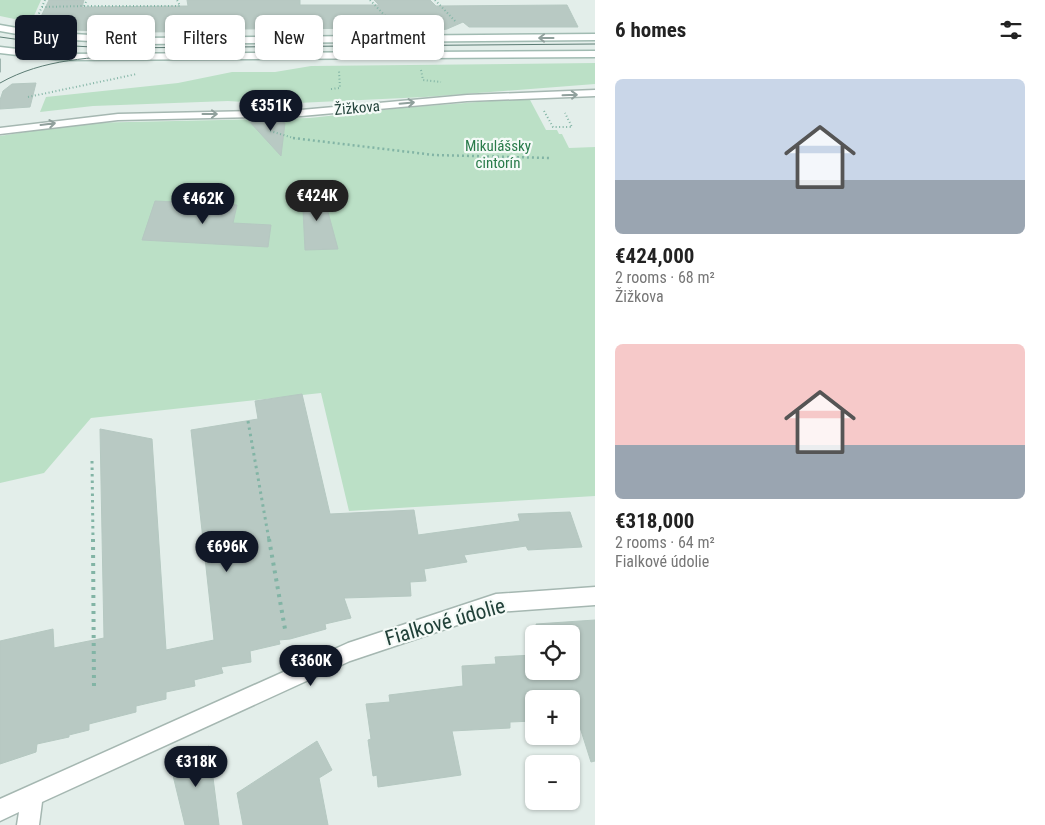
<!DOCTYPE html>
<html lang="en">
<head>
<meta charset="utf-8">
<style>
	:root { --surface:#fff; --page:#f6f6f6; --text:#222; --muted:#767676; --accent:#111827 }
	body { margin:0; font-family:"Roboto Condensed",sans-serif; background:var(--page); color:var(--text); height:100vh; display:flex; flex-direction:column; font-size:19px; white-space:nowrap }
	* { box-sizing:border-box; margin:0 }
	p { font-size:16px; color:var(--muted) }
	.icon { flex:none; width:28px; height:28px; fill:none; stroke:currentColor; stroke-width:2; stroke-linecap:round; stroke-linejoin:round }
	.map { position:relative; flex:1; overflow:hidden }
	.details { display:flex; flex-direction:column; background:var(--surface); width:450px }
	.details>* { flex:none }
	.guide { position:absolute; left:15px; top:15px; width:475px; height:45px; display:flex; gap:10px }
	.tools { position:absolute; left:525px; top:625px; display:grid; gap:10px }
	.tools a { display:grid; place-items:center; width:55px; height:55px; border-radius:8px; background:var(--surface); box-shadow:0 1px 4px #0004; font-size:25px }
	.price { position:absolute; translate:-50% -42px; padding:0 11px; border-radius:18px; background:var(--accent); color:#fff; font-size:16px; line-height:32px; filter:drop-shadow(0 1px 2px #0008) }
	.price::after { content:''; position:absolute; left:50%; top:30px; width:15px; height:11px; margin-left:-8px; background:inherit; clip-path:polygon(0 0,100% 0,50% 100%) }
	.price.on { background:#222; color:#fff }
	ul { padding:0; list-style:none }
	li { display:grid; align-content:center; gap:10px; height:265px; padding:0 20px }
	li span { display:grid; place-items:center; height:155px; border-radius:8px; color:#555 }
	li>.icon { margin-inline-start:auto }
	span .icon { width:90px; height:90px; fill:#fffc; stroke-width:1 }
	li b { font-size:21px }
	h2 { display:flex; justify-content:space-between; align-items:center; height:60px; padding:0 20px; font-size:21px }
	.tag { padding:0 18px; border-radius:8px; background:var(--surface); box-shadow:0 1px 4px #0004; font-size:18px; line-height:45px }
	.tag.on { background:var(--accent); color:#fff }
	main { display:flex; flex:1; min-height:0 }
	.map>svg:first-child { display:block }
</style>
</head>
<body>
<main>
<div class="map">
<svg width="595" height="825" viewBox="0 0 595 825">
	<rect width="100%" height="100%" fill="#e3eeea"/>
	<!-- green -->
	<g fill="#bbe0c6">
		<path d="M0,0H41L33,18L24,21L0,16Z"/>
		<path d="M595,63V84L425,97L276,104L228,101L93,106L40,112L46,97L178,83L232,72H275L311,66Z"/>
		<path d="M529,98L546,130H557L559,134H562L569,148L595,147V496L349,511L321,393L91,418L44,473L0,483V136L83,123L310,118L401,108Z"/>
	</g>
	<!-- building -->
	<g fill="#b8c9c3" stroke="#b5c8c1">
		<path d="M49,0H84L82,7L188,6L187,0H300V5H379L374,0H430L436,6L567,5L578,27H469L463,22L447,29L417,34H404L393,28L236,29V31L145,32L35,29Z"/>
		<path d="M36,83L30,107L0,109V100L3,91L12,84Z"/>
		<path d="M272,119L285,123L281,156L248,120Z"/>
		<path d="M302,190H322L338,249L305,250Z"/>
		<path d="M155,201L237,205L233,223L271,225L268,247L142,240Z"/>
		<path d="M302,394L330,514L414,510L418,535L520,521L518,514L570,512L582,547L528,550L526,546L464,555L467,562L424,569L426,581L410,582L411,596L344,598L351,618L325,624L326,629L290,639L279,640L280,644L250,651L251,662L221,667L223,673L194,680L195,686L166,692V699L136,706V712L89,724V730L69,735V737L37,744L36,752L0,764V641L53,629L54,648L104,638L100,429L152,439L166,650L214,640L191,430L258,419L255,401Z"/>
		<path d="M595,620V761L591,762L571,699H534V721L510,722V728L452,731L461,775L378,787L377,775L373,776L368,740L371,739L366,704L390,702L389,695L463,686L462,666L496,664L495,657L534,655V671H571V634H539L536,624Z"/>
		<path d="M317,741L332,770L319,778L328,825H243L237,793Z"/>
		<path d="M209,746L219,825H185L170,763Z"/>
	</g>
	<g fill="none" stroke-linecap="round" stroke-linejoin="round">
		<!-- minor casing -->
		<g stroke="#a5b7b1" stroke-width="3">
			<g id="minor">
				<path d="M595,90V96L467,101L301,116L118,120L0,134V128L118,114L301,110L467,95Z"/>
				<path d="M595,587V605L496,612L350,661L42,802L39,825H17L19,812L0,821V799L348,643L496,594Z"/>
			</g>
		</g>
		<!-- secondary casing -->
		<g stroke="#a1bbb2" stroke-width="3">
			<g id="secondary">
				<path d="M0,25L40,32L140,38L595,34V40L140,44L40,38L0,31Z"/>
				<path d="M0,47L60,54L595,51V57L60,60L0,53Z"/>
			</g>
		</g>
		<!-- path-far3 -->
		<g stroke="#82b4a5" stroke-width="2" stroke-dasharray="1 2.5" stroke-linecap="butt">
			<path d="M370,0L391,22"/>
			<path d="M435,0L456,22"/>
			<path d="M84,6H180L177,0"/>
			<path d="M42,7L84,6L87,0"/>
			<path d="M36,20L45,0"/>
			<path d="M421,70L423,80L441,82"/>
			<path d="M331,89L340,88L339,71"/>
			<path d="M28,97L137,74"/>
			<path d="M544,111L553,127H572L565,113"/>
			<path d="M270,131L297,139"/>
		</g>
		<!-- path-far2 -->
		<path stroke="#82b4a5" stroke-width="2.5" stroke-dasharray="2 3" stroke-linecap="butt" d="M293,138L434,155L549,158"/>
		<!-- path-far1 -->
		<g stroke="#82b4a5" stroke-width="3" stroke-dasharray="2.5 4" stroke-linecap="butt">
			<path d="M248,421L269,540"/>
			<path d="M92,461L93,540"/>
		</g>
		<!-- path -->
		<g stroke="#82b4a5" stroke-width="4" stroke-dasharray="3 5" stroke-linecap="butt">
			<path d="M93,539L94,688"/>
			<path d="M269,539L285,629"/>
		</g>
		<!-- minor -->
		<use href="#minor" fill="#fff" fill-rule="evenodd"/>
		<!-- secondary -->
		<use href="#secondary" fill="#fff" fill-rule="evenodd"/>
		<!-- tram -->
		<g stroke="#5c7c74" stroke-width="1">
			<path d="M0,37L57,45L109,48L595,44"/>
			<path d="M0,59V72"/>
			<path d="M0,83C44,58 92,58 141,54"/>
		</g>
	</g>
	<!-- one-way arrows -->
	<defs><path id="oneway-shaft" d="M-6 0H5M1.5-3L5.5 0L1.5 3" fill="none" stroke-width="1.6" stroke-linecap="round" stroke-linejoin="round" transform="scale(1.25)"/></defs>
	<g stroke="#90a09c">
		<use href="#oneway-shaft" transform="translate(546 38) rotate(180)"/>
		<use href="#oneway-shaft" transform="translate(570 95) rotate(-2)"/>
		<use href="#oneway-shaft" transform="translate(407 103) rotate(-5)"/>
		<use href="#oneway-shaft" transform="translate(210 114)"/>
		<use href="#oneway-shaft" transform="translate(48 124) rotate(-7)"/>
	</g>
	<g text-anchor="middle" stroke-width="4.5" stroke-linejoin="round" paint-order="stroke">
		<!-- far-street labels -->
		<g font-size="15" fill="#214139" stroke="#f4faf7">
			<text transform="translate(357 108) rotate(-5)" y="5">Žižkova</text>
		</g>
		<!-- far-park labels -->
		<g font-size="15" fill="#297b4a" stroke="#f4faf7">
			<text x="498" y="151">Mikulášsky<tspan x="498" dy="17">cintorín</tspan></text>
		</g>
		<!-- near-street labels -->
		<g font-size="21" fill="#214139" stroke="#f4faf7">
			<text transform="translate(445 622) rotate(-16)" y="7">Fialkové údolie</text>
		</g>
	</g>
</svg>
<div class="tools">
<a><svg class="icon" aria-label="locate" viewBox="0 0 24 24"><circle cx="12" cy="12" r="6"/><path d="M12 2v4M12 18v4M2 12h4M18 12h4"/></svg></a>
<a>+</a>
<a>−</a>
</div>
<b class="price" style="left:271px;top:132px">€351K</b>
<b class="price on" style="left:317px;top:222px">€424K</b>
<b class="price" style="left:203px;top:225px">€462K</b>
<b class="price" style="left:227px;top:573px">€696K</b>
<b class="price" style="left:311px;top:687px">€360K</b>
<b class="price" style="left:196px;top:788px">€318K</b>
<div class="guide">
<a class="tag on">Buy</a>
<a class="tag">Rent</a>
<a class="tag">Filters</a>
<a class="tag">New</a>
<a class="tag">Apartment</a>
</div>
</div>
<section class="details">
<h2>6 homes<svg class="icon" aria-label="filters" viewBox="0 0 24 24"><path d="M4 7h16M4 17h16"/><circle cx="9" cy="7" r="2"/><circle cx="15" cy="17" r="2"/></svg></h2>
<ul>
<li><span style="background:linear-gradient(#c9d6e8 65%,#9aa5b1 0)"><svg class="icon" aria-label="home" viewBox="0 0 24 24"><path d="M3 11l9-7 9 7M6 9v11h12V9"/></svg></span><div><b>€424,000</b><p>2 rooms · 68 m²</p><p>Žižkova</p></div></li>
<li><span style="background:linear-gradient(#f6c9c9 65%,#9aa5b1 0)"><svg class="icon" aria-label="home" viewBox="0 0 24 24"><path d="M3 11l9-7 9 7M6 9v11h12V9"/></svg></span><div><b>€318,000</b><p>2 rooms · 64 m²</p><p>Fialkové údolie</p></div></li>
</ul>
</section>
</main>
</body>
</html>
